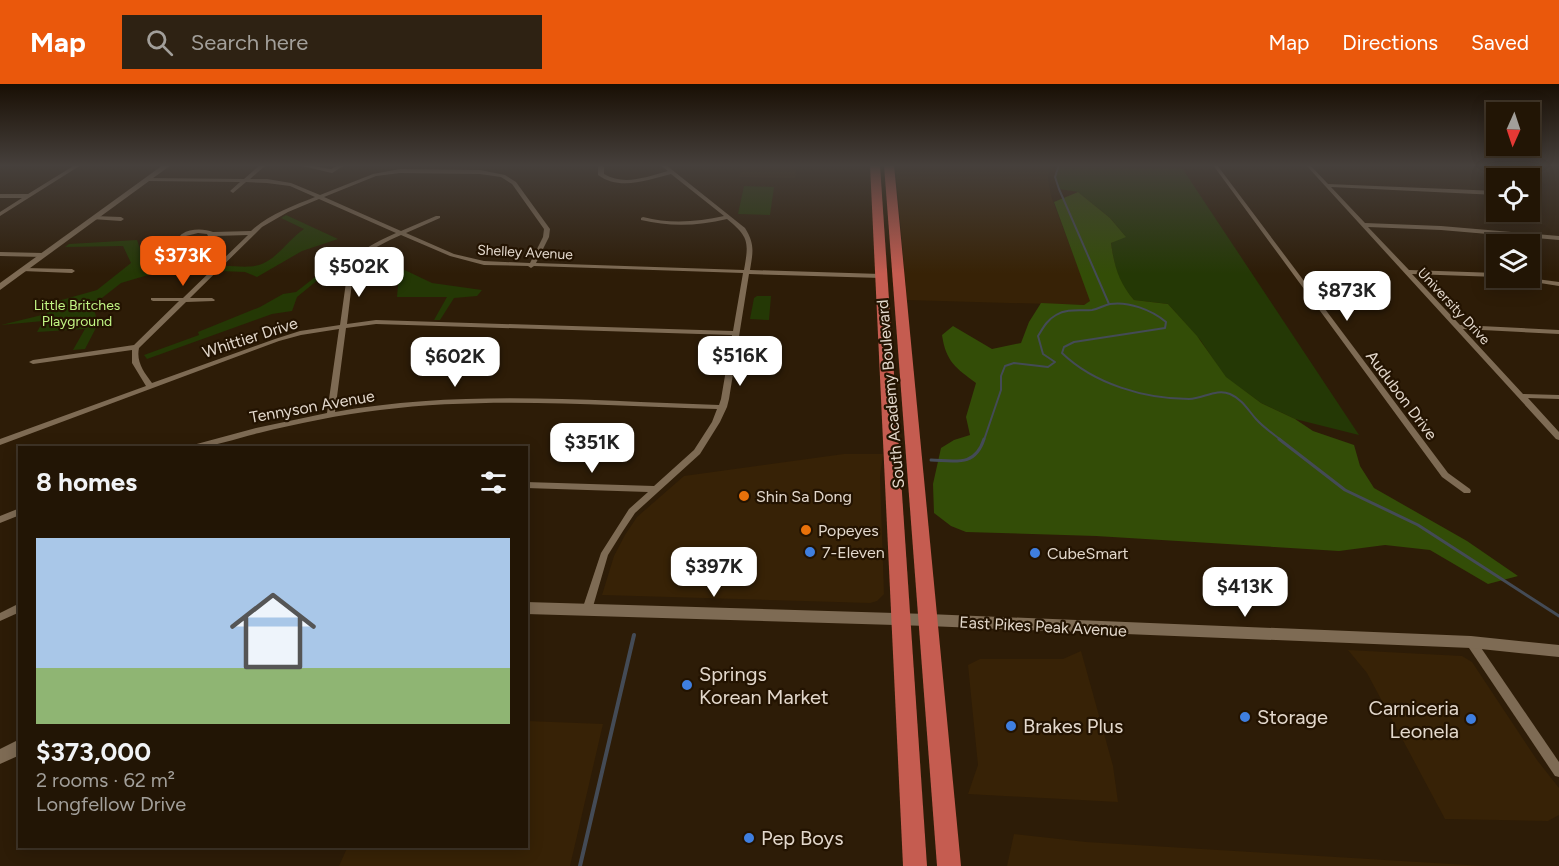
<!DOCTYPE html>
<html lang="en">
<head>
<meta charset="utf-8">
<style>
	:root { --surface:#221505; --page:#2e2213; --text:#f1f3f6; --muted:#a29f9a; --line:#3f3427; --accent:#ea580c }
	body { margin:0; font-family:Figtree,sans-serif; background:var(--page); color:var(--text); height:100vh; display:flex; flex-direction:column; font-size:22px; white-space:nowrap }
	* { box-sizing:border-box; margin:0 }
	p { font-size:20px; color:var(--muted) }
	.icon { flex:none; width:33px; height:33px; fill:none; stroke:currentColor; stroke-width:2; stroke-linecap:round; stroke-linejoin:round }
	.map { position:relative; flex:1; overflow:hidden }
	.panel { position:absolute; left:18px; top:362px; width:510px; height:402px; display:flex; flex-direction:column; background:var(--surface); border-radius:0px; box-shadow:0 3px 15px #0003,0 0 0 2px var(--line) }
	.panel>* { flex:none }
	.needle { width:39px; rotate:183deg }
	.fabs { position:absolute; left:1486px; top:18px; display:grid; gap:12px }
	.fabs a { display:grid; place-items:center; width:54px; height:54px; border-radius:0px; background:var(--surface); box-shadow:0 3px 15px #0003,0 0 0 2px var(--line); font-size:30px }
	.price { position:absolute; translate:-50% -51px; padding:0 14px; border-radius:12px; background:#fff; color:#222; font-size:20px; line-height:39px; filter:drop-shadow(0 2px 3px #0008) }
	.price::after { content:''; position:absolute; left:50%; top:36px; width:18px; height:14px; margin-left:-9px; background:inherit; clip-path:polygon(0 0,100% 0,50% 100%) }
	.price.current { background:var(--accent); color:#fff }
	ul { padding:0; list-style:none }
	li { display:grid; align-content:center; gap:12px; height:318px; padding:0 18px }
	li span { display:grid; place-items:center; height:186px; border-radius:0px; color:#555 }
	li>.icon { margin-inline-start:auto }
	span .icon { width:108px; height:108px; fill:#fffc; stroke-width:1 }
	li b { font-size:26px }
	h2 { display:flex; justify-content:space-between; align-items:center; height:72px; padding:0 18px; font-size:26px }
	header { display:flex; align-items:center; gap:36px; box-sizing:border-box; height:84px; padding:0 30px; background:var(--accent); color:#fff }
	header strong { font-size:28px }
	nav { display:flex; gap:33px; margin-inline-start:auto; font-size:21px }
	.search { width:420px; height:54px; background:var(--page); display:flex; align-items:center; gap:15px; box-sizing:border-box; padding:0 21px; border-radius:0px; color:var(--muted); font-size:22px }
	.map>svg:first-child { display:block }
</style>
</head>
<body>
<header>
<strong>Map</strong>
<div class="search"><svg class="icon" aria-label="search" viewBox="0 0 24 24"><circle cx="10" cy="10" r="6"/><path d="M15 15l6 6"/></svg>Search here</div>
<nav><a>Map</a><a>Directions</a><a>Saved</a></nav>
</header>
<div class="map">
<svg width="1559" height="782" viewBox="0 0 1559 782">
	<rect width="100%" height="100%" fill="#2d1c07"/>
	<!-- built -->
	<g fill="#372206">
		<path d="M742,81H797L795,94L739,93Z"/>
		<path d="M897,81H1050L1048,95L1051,112L1091,217L1084,221L907,216L896,89Z"/>
		<path d="M844,370H883L880,392L884,510L877,517L870,519L602,511L614,472L625,451L637,433L684,392Z"/>
		<path d="M1348,566L1462,572L1472,578L1537,676L1559,704V731L1548,737L1445,735L1367,589Z"/>
		<path d="M1081,567L1113,682L1118,718L968,710L978,681L968,581L980,575H1063Z"/>
		<path d="M527,637L603,640L570,782H339L348,762H526Z"/>
		<path d="M1014,750L1086,758L1484,782H1007Z"/>
	</g>
	<!-- green -->
	<g fill="#243805">
		<path d="M1057,83L1182,84L1359,351L1295,335L1261,319L1225,293L1201,257L1168,220L1134,216C1118,199 1114,181 1111,159L1125,152L1110,134L1078,108L1059,105L1055,93Z"/>
		<path d="M744,102L774,103L770,131L738,130Z"/>
		<path d="M286,131L338,155L302,167L257,193L245,188L220,187L225,182C236,182 249,184 259,181C275,177 289,155 304,145L281,134Z"/>
		<path d="M137,156L144,176L173,179L165,186L121,199L93,221L98,240L85,265L73,266L85,245L37,248L43,237L1,241L46,230L58,217L97,206L131,179L123,162L65,163L69,160Z"/>
		<path d="M363,175L390,179L432,199L482,206L477,212L454,214L440,236H434L447,213H397L399,189L384,181L360,179Z"/>
		<path d="M319,190H325L297,213L292,227L272,230L147,275L144,271L199,251L198,248L260,223L283,210L296,208Z"/>
		<path d="M757,212H771L769,236L750,235L754,214Z"/>
	</g>
	<!-- forest -->
	<path fill="#334d07" d="M1078,108L1110,134L1126,153L1111,159C1114,181 1119,199 1134,216L1168,220L1197,252L1226,293L1261,319L1295,335L1313,347L1354,361L1360,382L1374,404L1467,457L1518,492L1488,500L1430,466L1385,461L1339,467L1096,452L966,448L951,442L934,429L933,400L941,364L954,356L970,351L966,333L976,299C956,284 946,278 942,251L953,242L992,265L1021,259L1029,238L1041,219L1084,221L1090,217L1054,118Z"/>
	<g fill="none" stroke-linecap="round" stroke-linejoin="round">
		<!-- stream-far2 -->
		<g stroke="#444b56" stroke-width="2">
			<path d="M1059,81L1055,93L1059,105L1109,220"/>
			<path d="M984,356L1001,306V292L1005,282L1014,279L1048,283L1055,278L1043,270L1038,252C1043,244 1047,236 1056,231C1067,224 1080,227 1092,226C1099,225 1104,221 1110,220C1128,217 1152,226 1166,238L1165,244L1074,258L1064,263L1062,269C1094,300 1145,315 1189,315C1203,315 1216,304 1230,310C1242,315 1248,326 1256,335C1263,343 1272,349 1281,356"/>
		</g>
		<!-- stream-far1 -->
		<g stroke="#444b56" stroke-width="3">
			<path d="M1279,355L1345,406L1418,441L1559,532"/>
			<path d="M931,376C956,377 975,383 984,355"/>
		</g>
		<!-- stream -->
		<path stroke="#444b56" stroke-width="4" d="M580,782L634,551"/>
		<!-- street -->
		<g fill="#7e6b54" fill-rule="evenodd">
			<path d="M75,81H81L0,132V128L22,114H0V110H28Z"/>
			<path d="M260,81H266L250,95H267L291,99L320,111L373,90L400,85L480,86L505,91L516,98L550,145L549,153L536,179L744,186C749,158 749,153 727,135C698,142 670,143 641,136V134L643,133C670,140 697,138 724,132L671,90C647,96 620,107 598,91V83L601,81L604,83V90C624,102 646,93 668,87L660,81H666L745,144C755,160 753,168 750,186L881,190L884,192L881,194L749,190L729,315L727,323L720,338L700,370L635,429L623,447L608,471L592,526L590,529L587,530L584,529L582,526L601,469L629,425L648,408L526,404V398L654,402L694,366L712,338L717,325C605,322 492,312 380,326C339,331 299,339 259,349C237,354 215,363 192,363L193,361L256,344L327,329L339,245L301,251L279,257L0,361V355L146,302L132,279V266L33,280L29,278L33,276L134,261L179,217H153L151,216V214H183L248,151L214,152L206,158L191,163L177,159L176,158C177,157 181,150 182,150C191,144 205,145 213,148L251,147C269,130 293,122 315,113L290,102L267,99L246,98L233,109L230,107L240,98L148,97L146,96V94L244,95ZM400,89L480,90L501,93L512,100L544,145L543,153L530,179L484,177L454,170L406,149L440,134V132H436L401,147L324,113L376,92ZM319,115L396,149C378,157 361,165 349,180L330,182L327,184L330,186L348,184L340,241L300,247L275,255L152,299C144,288 136,278 139,264L186,218L214,217L215,216L212,214H190L262,143L288,128ZM198,149L207,150L208,152C200,158 192,161 182,157L186,152ZM401,151L450,172L484,181L528,182L531,184L534,182L743,189L733,247L376,236L347,240L354,182C366,167 383,159 401,151ZM376,240L732,251L721,315L719,321C591,317 462,305 335,328L346,244Z"/>
			<path d="M298,81H307L331,85L339,81H345L332,89Z"/>
			<path d="M1213,81H1217L1448,389L1470,405L1471,407L1470,409H1464L1442,393Z"/>
			<path d="M1306,81H1310L1328,100L1497,107V111L1331,103L1365,139L1441,142L1559,152V156L1441,146L1368,143L1409,186L1497,189V193L1412,190L1460,241L1559,246V250L1463,245L1523,310L1559,311V315L1528,314L1559,348V356L1556,355Z"/>
			<path d="M1499,81H1505L1522,94H1516Z"/>
			<path d="M94,132L121,133L124,135L121,137L92,135L91,134Z"/>
			<path d="M0,168L43,169L46,171L43,173L0,172Z"/>
			<path d="M24,184L72,185L75,187L72,189L22,187V185Z"/>
			<path d="M1517,194H1529L1559,198V202L1520,196Z"/>
			<path d="M20,424V431L0,439V432Z"/>
			<path d="M20,519V528L0,537V529Z"/>
			<path d="M1471,554L1475,555L1559,678V693L1555,692L1467,561L1466,558L1467,555Z"/>
		</g>
		<!-- secondary -->
		<g fill="#7e6b54" fill-rule="evenodd">
			<path d="M163,81H171L0,206V199Z"/>
			<path d="M526,518L928,530L1471,552L1559,561V573L1471,564L928,542L526,530Z"/>
			<path d="M20,655V671L0,680V665Z"/>
		</g>
		<!-- highway -->
		<g fill="#c55c50" fill-rule="evenodd">
			<path d="M870,81H880L927,782H903Z"/>
			<path d="M884,81H894L961,782H937Z"/>
		</g>
	</g>
	<!-- sky -->
	<linearGradient id="sky" x2="0" y2="1"><stop stop-color="#190f04"/><stop offset="0.43" stop-color="#46403c"/><stop offset="1" stop-color="#46403c" stop-opacity="0"/></linearGradient>
	<rect width="1559" height="190" fill="url(#sky)"/>
	<!-- markers -->
	<g fill="#e8710a" stroke="#231301" stroke-width="2">
		<circle cx="744" cy="412" r="6"/>
		<circle cx="806" cy="446" r="6"/>
	</g>
	<g fill="#3f7fe0" stroke="#231301" stroke-width="2">
		<circle cx="810" cy="468" r="6"/>
		<circle cx="1035" cy="469" r="6"/>
		<circle cx="687" cy="601" r="6"/>
		<circle cx="1245" cy="633" r="6"/>
		<circle cx="1471" cy="635" r="6"/>
		<circle cx="1011" cy="642" r="6"/>
		<circle cx="749" cy="754" r="6"/>
	</g>
	<g text-anchor="middle" stroke-width="4.5" stroke-linejoin="round" paint-order="stroke">
		<!-- far-street labels -->
		<g font-size="14" fill="#e3d8cc" stroke="#231301">
			<text transform="translate(525 168) rotate(3)" y="5">Shelley Avenue</text>
			<text transform="translate(1454 222) rotate(47)" y="5">University Drive</text>
		</g>
		<!-- far-park labels -->
		<g font-size="14" fill="#c1f584" stroke="#231301">
			<text x="77" y="226">Little Britches<tspan x="77" dy="16">Playground</tspan></text>
		</g>
		<!-- street labels -->
		<g font-size="16" fill="#e3d8cc" stroke="#231301">
			<text transform="translate(250 253) rotate(-18)" y="6">Whittier Drive</text>
			<text transform="translate(890 310) rotate(-95)" y="6">South Academy Boulevard</text>
			<text transform="translate(1402 311) rotate(53)" y="6">Audubon Drive</text>
			<text transform="translate(312 322) rotate(-10)" y="6">Tennyson Avenue</text>
			<text transform="translate(1043 542) rotate(3)" y="6">East Pikes Peak Avenue</text>
		</g>
		<!-- poi labels -->
		<g font-size="16" fill="#e3d8cc" stroke="#231301" text-anchor="start">
			<text x="756" y="418">Shin Sa Dong</text>
			<text x="818" y="452">Popeyes</text>
			<text x="822" y="474">7-Eleven</text>
			<text x="1047" y="475">CubeSmart</text>
		</g>
		<!-- near-poi labels -->
		<g font-size="20" fill="#e3d8cc" stroke="#231301" text-anchor="start">
			<text x="699" y="597">Springs<tspan x="699" dy="23">Korean Market</tspan></text>
			<text x="1459" y="631" text-anchor="end">Carniceria<tspan x="1459" dy="23">Leonela</tspan></text>
			<text x="1257" y="640">Storage</text>
			<text x="1023" y="649">Brakes Plus</text>
			<text x="761" y="761">Pep Boys</text>
		</g>
	</g>
</svg>
<div class="fabs">
<a><svg class="needle" viewBox="-14 -14 28 28"><path d="M0-13l5 13h-10z" fill="#e53935"/><path d="M0 13l5-13h-10z" fill="#a29f9a"/></svg></a>
<a><svg class="icon" aria-label="locate" viewBox="0 0 24 24"><circle cx="12" cy="12" r="6"/><path d="M12 2v4M12 18v4M2 12h4M18 12h4"/></svg></a>
<a><svg class="icon" aria-label="layers" viewBox="0 0 24 24"><path d="M12 4l9 5-9 5-9-5zM3 14l9 5 9-5"/></svg></a>
</div>
<b class="price current" style="left:183px;top:203px">$373K</b>
<b class="price" style="left:359px;top:214px">$502K</b>
<b class="price" style="left:1347px;top:238px">$873K</b>
<b class="price" style="left:740px;top:303px">$516K</b>
<b class="price" style="left:455px;top:304px">$602K</b>
<b class="price" style="left:592px;top:390px">$351K</b>
<b class="price" style="left:714px;top:514px">$397K</b>
<b class="price" style="left:1245px;top:534px">$413K</b>
<section class="panel">
<h2>8 homes<svg class="icon" aria-label="filters" viewBox="0 0 24 24"><path d="M4 7h16M4 17h16"/><circle cx="9" cy="7" r="2"/><circle cx="15" cy="17" r="2"/></svg></h2>
<ul>
<li><span style="background:linear-gradient(#a9c7e8 70%,#8fb573 0)"><svg class="icon" aria-label="home" viewBox="0 0 24 24"><path d="M3 11l9-7 9 7M6 9v11h12V9"/></svg></span><div><b>$373,000</b><p>2 rooms · 62 m²</p><p>Longfellow Drive</p></div></li>
</ul>
</section>
</div>
</body>
</html>
